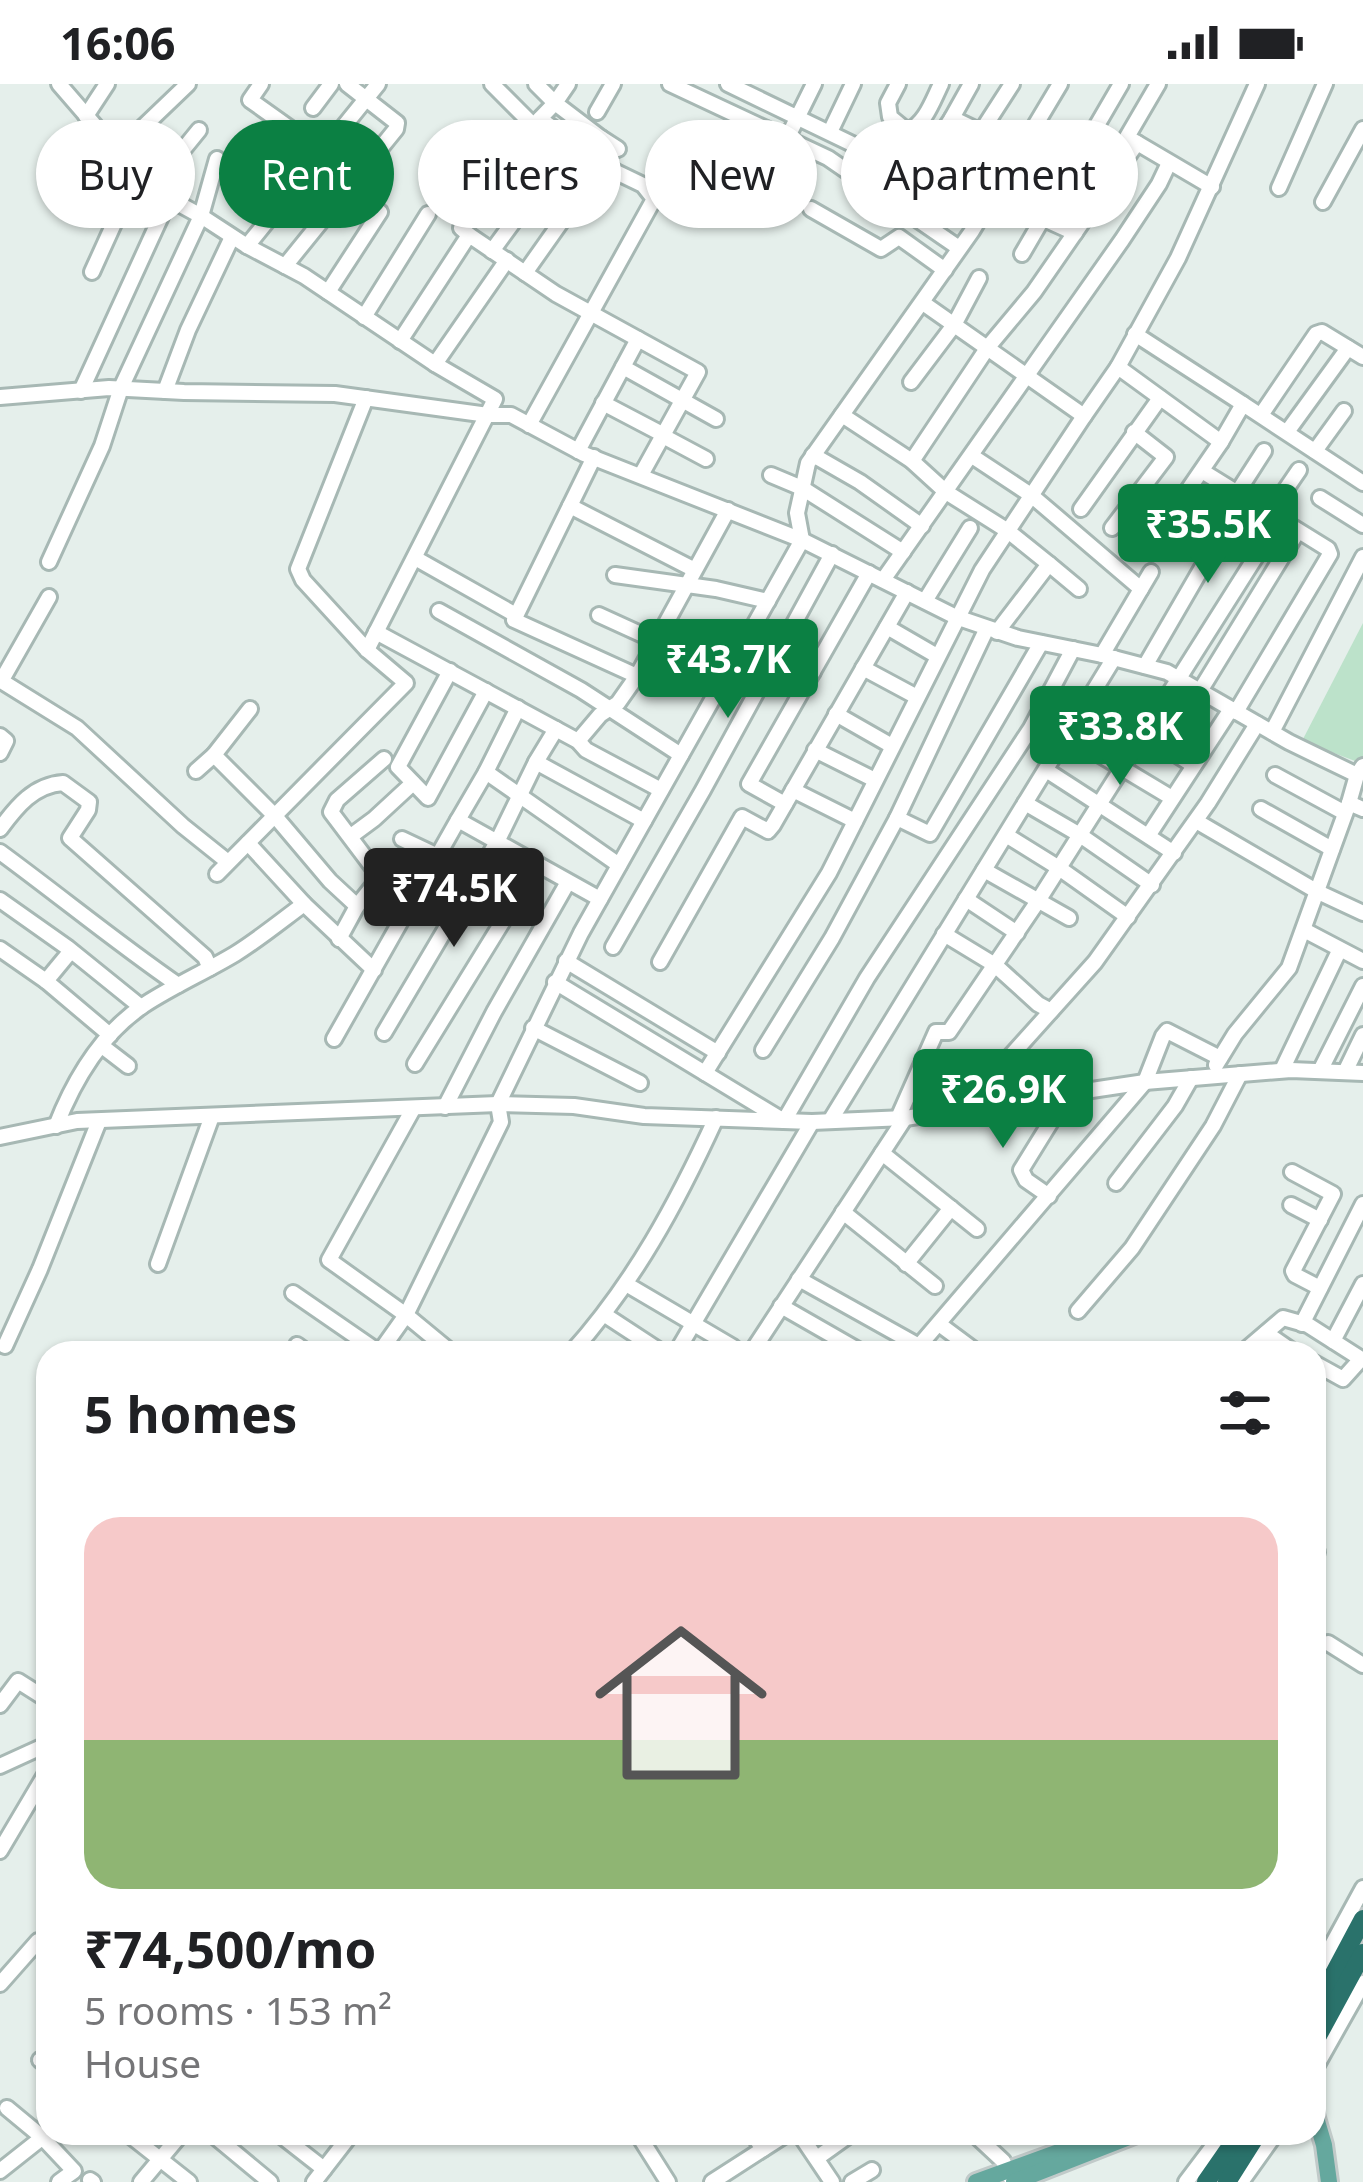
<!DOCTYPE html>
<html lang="en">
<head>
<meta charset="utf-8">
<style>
	:root { --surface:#fff; --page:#f2f2f2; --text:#202124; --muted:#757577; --line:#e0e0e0; --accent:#0b8043 }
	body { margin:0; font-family:"Noto Sans",sans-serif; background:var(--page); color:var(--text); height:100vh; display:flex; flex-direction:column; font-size:45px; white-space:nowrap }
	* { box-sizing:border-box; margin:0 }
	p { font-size:39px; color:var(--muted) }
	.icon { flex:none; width:66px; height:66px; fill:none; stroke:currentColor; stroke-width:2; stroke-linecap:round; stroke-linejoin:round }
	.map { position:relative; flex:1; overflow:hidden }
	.sheet { position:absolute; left:36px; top:1257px; width:1290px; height:804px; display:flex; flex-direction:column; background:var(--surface); border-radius:36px; box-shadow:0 3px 9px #0004 }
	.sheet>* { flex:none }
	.top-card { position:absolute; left:36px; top:36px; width:1293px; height:108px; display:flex; gap:24px }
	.price { position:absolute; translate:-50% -102px; padding:0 27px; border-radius:12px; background:var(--accent); color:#fff; font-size:39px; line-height:78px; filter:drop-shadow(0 3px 6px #0008) }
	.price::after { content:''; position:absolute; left:50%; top:72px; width:36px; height:27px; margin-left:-18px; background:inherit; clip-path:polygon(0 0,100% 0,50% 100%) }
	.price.on { background:#222; color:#fff }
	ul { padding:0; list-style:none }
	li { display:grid; align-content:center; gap:24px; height:636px; padding:0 48px }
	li+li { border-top:3px solid var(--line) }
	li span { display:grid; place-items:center; height:372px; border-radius:36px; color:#555 }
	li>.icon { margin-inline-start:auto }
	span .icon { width:216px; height:216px; fill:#fffc; stroke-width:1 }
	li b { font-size:51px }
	h2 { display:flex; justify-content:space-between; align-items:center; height:144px; padding:0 48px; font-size:51px }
	.chip { padding:0 42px; border-radius:54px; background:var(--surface); box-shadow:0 3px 9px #0004; font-size:42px; line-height:108px }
	.chip.on { background:var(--accent); color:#fff }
	.status { display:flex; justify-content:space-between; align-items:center; height:84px; padding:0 60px; background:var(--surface); direction:ltr }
	.status svg { height:33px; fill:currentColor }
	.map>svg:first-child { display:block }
</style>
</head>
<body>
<div class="status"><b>16:06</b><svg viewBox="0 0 49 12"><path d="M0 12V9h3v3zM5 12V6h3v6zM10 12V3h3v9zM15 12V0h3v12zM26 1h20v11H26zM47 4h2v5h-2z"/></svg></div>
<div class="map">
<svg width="1363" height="2098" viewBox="0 0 1363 2098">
	<rect width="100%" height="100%" fill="#e5efeb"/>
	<!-- green -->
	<path fill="#bce2ca" d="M1363,539V680L1302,657Z"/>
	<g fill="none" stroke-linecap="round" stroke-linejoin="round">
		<!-- minor casing -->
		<g stroke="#a7b8b4" stroke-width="20">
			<g id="minor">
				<path d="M59,0L148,103L201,132L247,162L304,192L435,280L495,315L367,566"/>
				<path d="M261,0L250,16L323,68"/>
				<path d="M492,0L533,41"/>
				<path d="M568,0L555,19L601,54L590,69"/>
				<path d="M670,0L828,74L959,164"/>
				<path d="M728,0L875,71L864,98"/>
				<path d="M898,0L888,19L890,33L907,47C925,41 933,16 941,0"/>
				<path d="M971,0L952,34L981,48"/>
				<path d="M1012,0L981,48L1018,72"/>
				<path d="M1158,0L1127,53L1212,103"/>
				<path d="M313,24L331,0"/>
				<path d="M597,28L613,0"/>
				<path d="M86,32L107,0"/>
				<path d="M830,48L853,0"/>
				<path d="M601,54L618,65"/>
				<path d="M118,67L188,0"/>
				<path d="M1081,71L1116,90"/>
				<path d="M76,93L101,47"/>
				<path d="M766,97L814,0"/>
				<path d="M735,100L766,45"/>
				<path d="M1279,104L1325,0"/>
				<path d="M151,105L199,46"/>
				<path d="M993,112L1075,149"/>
				<path d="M1323,118L1363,45"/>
				<path d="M895,120L952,34"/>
				<path d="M811,125L881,165L899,153L945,186"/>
				<path d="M928,142L990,54"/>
				<path d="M469,151L461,144L526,49L555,19L536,0"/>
				<path d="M247,162L378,0"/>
				<path d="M492,167L558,77"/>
				<path d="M1022,170L1121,0"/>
				<path d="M285,182L396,45L397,39L347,0"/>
				<path d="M92,188L136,91"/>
				<path d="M525,189L590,97"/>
				<path d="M328,208L380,128"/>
				<path d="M923,219L1084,332L1118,283L1221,358L1243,320L1363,399"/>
				<path d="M364,233L428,130"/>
				<path d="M1135,250L1243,320"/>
				<path d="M400,257L469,151L556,210L698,288L641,391"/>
				<path d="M435,280L507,176"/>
				<path d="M623,283L716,335"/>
				<path d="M1118,283L1178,174L1257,0"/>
				<path d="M911,298L954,241L979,194"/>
				<path d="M81,307L169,115"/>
				<path d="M165,307L188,246L232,153"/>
				<path d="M0,313L109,304L184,308L335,310L488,331H511L584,370L802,456L956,533L1018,554L1102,571L1167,588L1289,658L1357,691"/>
				<path d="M603,319L664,351"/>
				<path d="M842,331L912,377L946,408L1008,447L1049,480L997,548"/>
				<path d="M1261,331L1316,250L1322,248L1363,273"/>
				<path d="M529,341L654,115L643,101L616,88L540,35"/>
				<path d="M1287,348L1348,264"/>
				<path d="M663,352L706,375"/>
				<path d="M578,367L638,255"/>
				<path d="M1315,367L1344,327"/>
				<path d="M813,371L860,398L922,442"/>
				<path d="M972,372L1031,411L1141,505"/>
				<path d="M594,373L514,536L637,592"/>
				<path d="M912,377L988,263L1034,208L1137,59"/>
				<path d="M1202,387L1328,465L1330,470L1236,628"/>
				<path d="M771,391L802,404L903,468"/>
				<path d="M1237,409L1264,367"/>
				<path d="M1320,414L1363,441"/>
				<path d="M570,422L693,485"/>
				<path d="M1081,425L1160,314"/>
				<path d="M1175,425L1221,358"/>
				<path d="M1269,430L1299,386"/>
				<path d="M1112,444L1166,373L1134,348"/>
				<path d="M415,474L516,531"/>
				<path d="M49,478L102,362L121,304L201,132L217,75"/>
				<path d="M1049,480L1079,505"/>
				<path d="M615,491L716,505L768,517"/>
				<path d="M883,496L1122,156L1159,100L1169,79"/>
				<path d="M49,513L3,594V598L77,644L183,742L228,778"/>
				<path d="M925,517L970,444"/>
				<path d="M439,527L581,606L681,671"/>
				<path d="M599,531L656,557L706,585"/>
				<path d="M887,543L937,572"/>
				<path d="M987,544L897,734L930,750L1041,559"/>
				<path d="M376,548L578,657L586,666L661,706"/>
				<path d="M778,568L813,588"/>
				<path d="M1102,571L1151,488"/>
				<path d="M1145,582L1243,413"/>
				<path d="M863,584L917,613"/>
				<path d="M450,587L398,683L428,714L486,607"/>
				<path d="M1200,607L1298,447"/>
				<path d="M1089,615L1193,681"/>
				<path d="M518,624L486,688L619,781"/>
				<path d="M250,625L214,671L275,732L330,797L357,822"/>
				<path d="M836,630L892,662"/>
				<path d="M1272,648L1363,473"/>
				<path d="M1067,651L1172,714"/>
				<path d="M0,652L6,657L0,669"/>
				<path d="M578,657L600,631L618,619L637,592L728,426"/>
				<path d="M815,666L875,696"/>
				<path d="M536,678L644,737"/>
				<path d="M1046,686L1174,769"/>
				<path d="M196,687L214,671"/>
				<path d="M486,688L458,736L600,815"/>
				<path d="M1275,691L1345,729"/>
				<path d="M793,706L855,737"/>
				<path d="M1025,719L1080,751L1152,801"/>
				<path d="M1349,719L1357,691L1363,682"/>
				<path d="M785,720L749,700L869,489"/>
				<path d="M1261,725L1332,765"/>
				<path d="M1196,737L1318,808L1363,829"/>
				<path d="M0,745C17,722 34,701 63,699L89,718L88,726L70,754L205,873L210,884"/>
				<path d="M1152,746L1231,625"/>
				<path d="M1006,751L1059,784L1128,833"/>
				<path d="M351,752L374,735L413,699"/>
				<path d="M402,755L438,772"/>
				<path d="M248,759L304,820L374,886"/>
				<path d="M0,768C60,812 117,859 178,901"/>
				<path d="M984,786L1069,834"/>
				<path d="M217,790L406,599L367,566L303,496L298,485L366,314"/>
				<path d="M966,815L1017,849"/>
				<path d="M0,816L68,864L141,923"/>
				<path d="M1304,846L1363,877"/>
				<path d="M944,850L995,881L1038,920L1051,927"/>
				<path d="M339,855L357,822L380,793L331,728L337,716L384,675"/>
				<path d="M613,863L703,706L832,470"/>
				<path d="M0,865L46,897L110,951"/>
				<path d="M566,877L718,969"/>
				<path d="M660,878L742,733L768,747L773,741L907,508"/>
				<path d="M46,897L70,868"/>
				<path d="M555,898L784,1037L867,894L1031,644L1073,565"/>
				<path d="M533,944L640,999"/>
				<path d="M384,949L497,758L536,678L556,645"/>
				<path d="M334,955L458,736"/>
				<path d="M102,962L128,982"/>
				<path d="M763,966L832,854L897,734"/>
				<path d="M415,980L538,780"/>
				<path d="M1216,981L1235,950L1289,884L1349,719L1363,725"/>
				<path d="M1282,986L1339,867"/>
				<path d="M1320,987L1363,902"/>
				<path d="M1345,988L1363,951"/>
				<path d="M705,989L829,789L982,486L1084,332"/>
				<path d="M990,1021V999L999,985L1095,878L1208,719L1257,640"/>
				<path d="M445,1023L494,928L568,798"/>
				<path d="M413,1025L329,1176L406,1231L452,1269"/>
				<path d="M898,1034L936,948H949L1038,817L1279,436"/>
				<path d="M830,1037L1114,574"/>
				<path d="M56,1042C74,996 102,949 144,921C173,902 205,888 235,870C259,855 281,837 304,820"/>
				<path d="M0,1053L77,1037L498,1020L574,1022L644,1032L812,1038L905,1034L1145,998L1291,986L1363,989"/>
				<path d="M882,1069L977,1145"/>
				<path d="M1292,1088L1333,1110L1293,1187L1295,1191L1320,1204"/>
				<path d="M1116,1099L1175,1022L1191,994"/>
				<path d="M1049,1112L1026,1096L1021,1086L1068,1010"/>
				<path d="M1291,1121L1320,1136"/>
				<path d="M843,1128L935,1202"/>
				<path d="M158,1180L212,1032"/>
				<path d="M906,1180L951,1124"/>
				<path d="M799,1195L919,1262"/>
				<path d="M626,1200L733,1263"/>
				<path d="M293,1209L380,1269"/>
				<path d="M781,1222L863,1269"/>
				<path d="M1078,1227L1132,1164L1213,1042L1240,990"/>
				<path d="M605,1231L663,1269"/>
				<path d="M939,1240L978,1269"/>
				<path d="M1302,1240L1363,1120"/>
				<path d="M1266,1249L1295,1269"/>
				<path d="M1333,1257L1363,1200"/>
				<path d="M297,1261L308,1269"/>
				<path d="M5,1262L40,1185L99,1037"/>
				<path d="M379,1269L406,1231L501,1038L498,1020L581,849L802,456L797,429L808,379L972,147L1060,0"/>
				<path d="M571,1269C634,1199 677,1119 716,1034"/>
				<path d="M676,1269L812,1038"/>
				<path d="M751,1269L905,1034"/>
				<path d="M913,1269L1145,998L1163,952L1167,947L1220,974"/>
				<path d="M1242,1269L1283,1234L1308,1241L1363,1276"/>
				<path d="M1314,1279L1343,1295L1361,1275"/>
				<path d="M1314,1464L1317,1468L1314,1471"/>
				<path d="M1328,1559L1363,1581"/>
				<path d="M0,1621L18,1597L48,1616"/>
				<path d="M0,1682L48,1660"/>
				<path d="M0,1767L48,1686"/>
				<path d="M1314,1894L1363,1804"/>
				<path d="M0,1900L38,1857L48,1865"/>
				<path d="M40,1976L48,1982"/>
				<path d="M1314,1986L1363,1899"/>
				<path d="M7,2024L42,2053L74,2087L59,2098"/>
				<path d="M211,2049L270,2098"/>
				<path d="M278,2049L324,2085"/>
				<path d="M637,2049L668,2098"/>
				<path d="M752,2049L763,2065"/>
				<path d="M799,2049L832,2098"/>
				<path d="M973,2049L1003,2077L1010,2093"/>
				<path d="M132,2053L189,2098"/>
				<path d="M817,2074L852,2049"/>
				<path d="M0,2087L48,2049"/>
				<path d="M90,2096L93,2098"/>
				<path d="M141,2098L182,2049"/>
				<path d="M314,2098L352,2049"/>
				<path d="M712,2098L788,2049"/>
				<path d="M852,2098L872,2086"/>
				<path d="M1186,2098L1223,2049"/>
				<path d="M1241,2098L1276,2049"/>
			</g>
		</g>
		<!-- major casing -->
		<g stroke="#c1cac9" stroke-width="22">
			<g id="major">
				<path d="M1314,2027L1324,2061L1329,2098"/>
				<path d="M976,2098L1111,2049"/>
				<path d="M1014,2098L1139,2049"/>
			</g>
		</g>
		<!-- highway casing -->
		<g stroke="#c1cac9" stroke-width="24">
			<g id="highway">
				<path d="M1314,1927L1363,1835"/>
				<path d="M1314,1959L1363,1869"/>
				<path d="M1206,2098L1240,2049"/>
				<path d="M1227,2098L1258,2049"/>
			</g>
		</g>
		<!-- minor -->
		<use href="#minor" stroke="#fff" stroke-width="14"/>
		<!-- major -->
		<use href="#major" stroke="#65a89e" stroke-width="16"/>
		<!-- highway -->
		<use href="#highway" stroke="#2a726b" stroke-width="18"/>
	</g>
</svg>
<b class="price" style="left:1208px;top:502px">₹35.5K</b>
<b class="price" style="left:728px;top:637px">₹43.7K</b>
<b class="price" style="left:1120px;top:704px">₹33.8K</b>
<b class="price on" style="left:454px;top:866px">₹74.5K</b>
<b class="price" style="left:1003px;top:1067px">₹26.9K</b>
<div class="top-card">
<a class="chip">Buy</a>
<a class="chip on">Rent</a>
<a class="chip">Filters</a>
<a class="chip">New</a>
<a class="chip">Apartment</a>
</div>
<section class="sheet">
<h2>5 homes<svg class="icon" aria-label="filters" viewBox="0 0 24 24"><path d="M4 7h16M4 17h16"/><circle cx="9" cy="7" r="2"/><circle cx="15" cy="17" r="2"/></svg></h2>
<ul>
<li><span style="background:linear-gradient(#f6c9c9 60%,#8fb573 0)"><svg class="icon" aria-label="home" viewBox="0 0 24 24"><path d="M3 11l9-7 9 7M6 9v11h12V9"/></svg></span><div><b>₹74,500/mo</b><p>5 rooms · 153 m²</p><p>House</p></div></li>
</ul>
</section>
</div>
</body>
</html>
